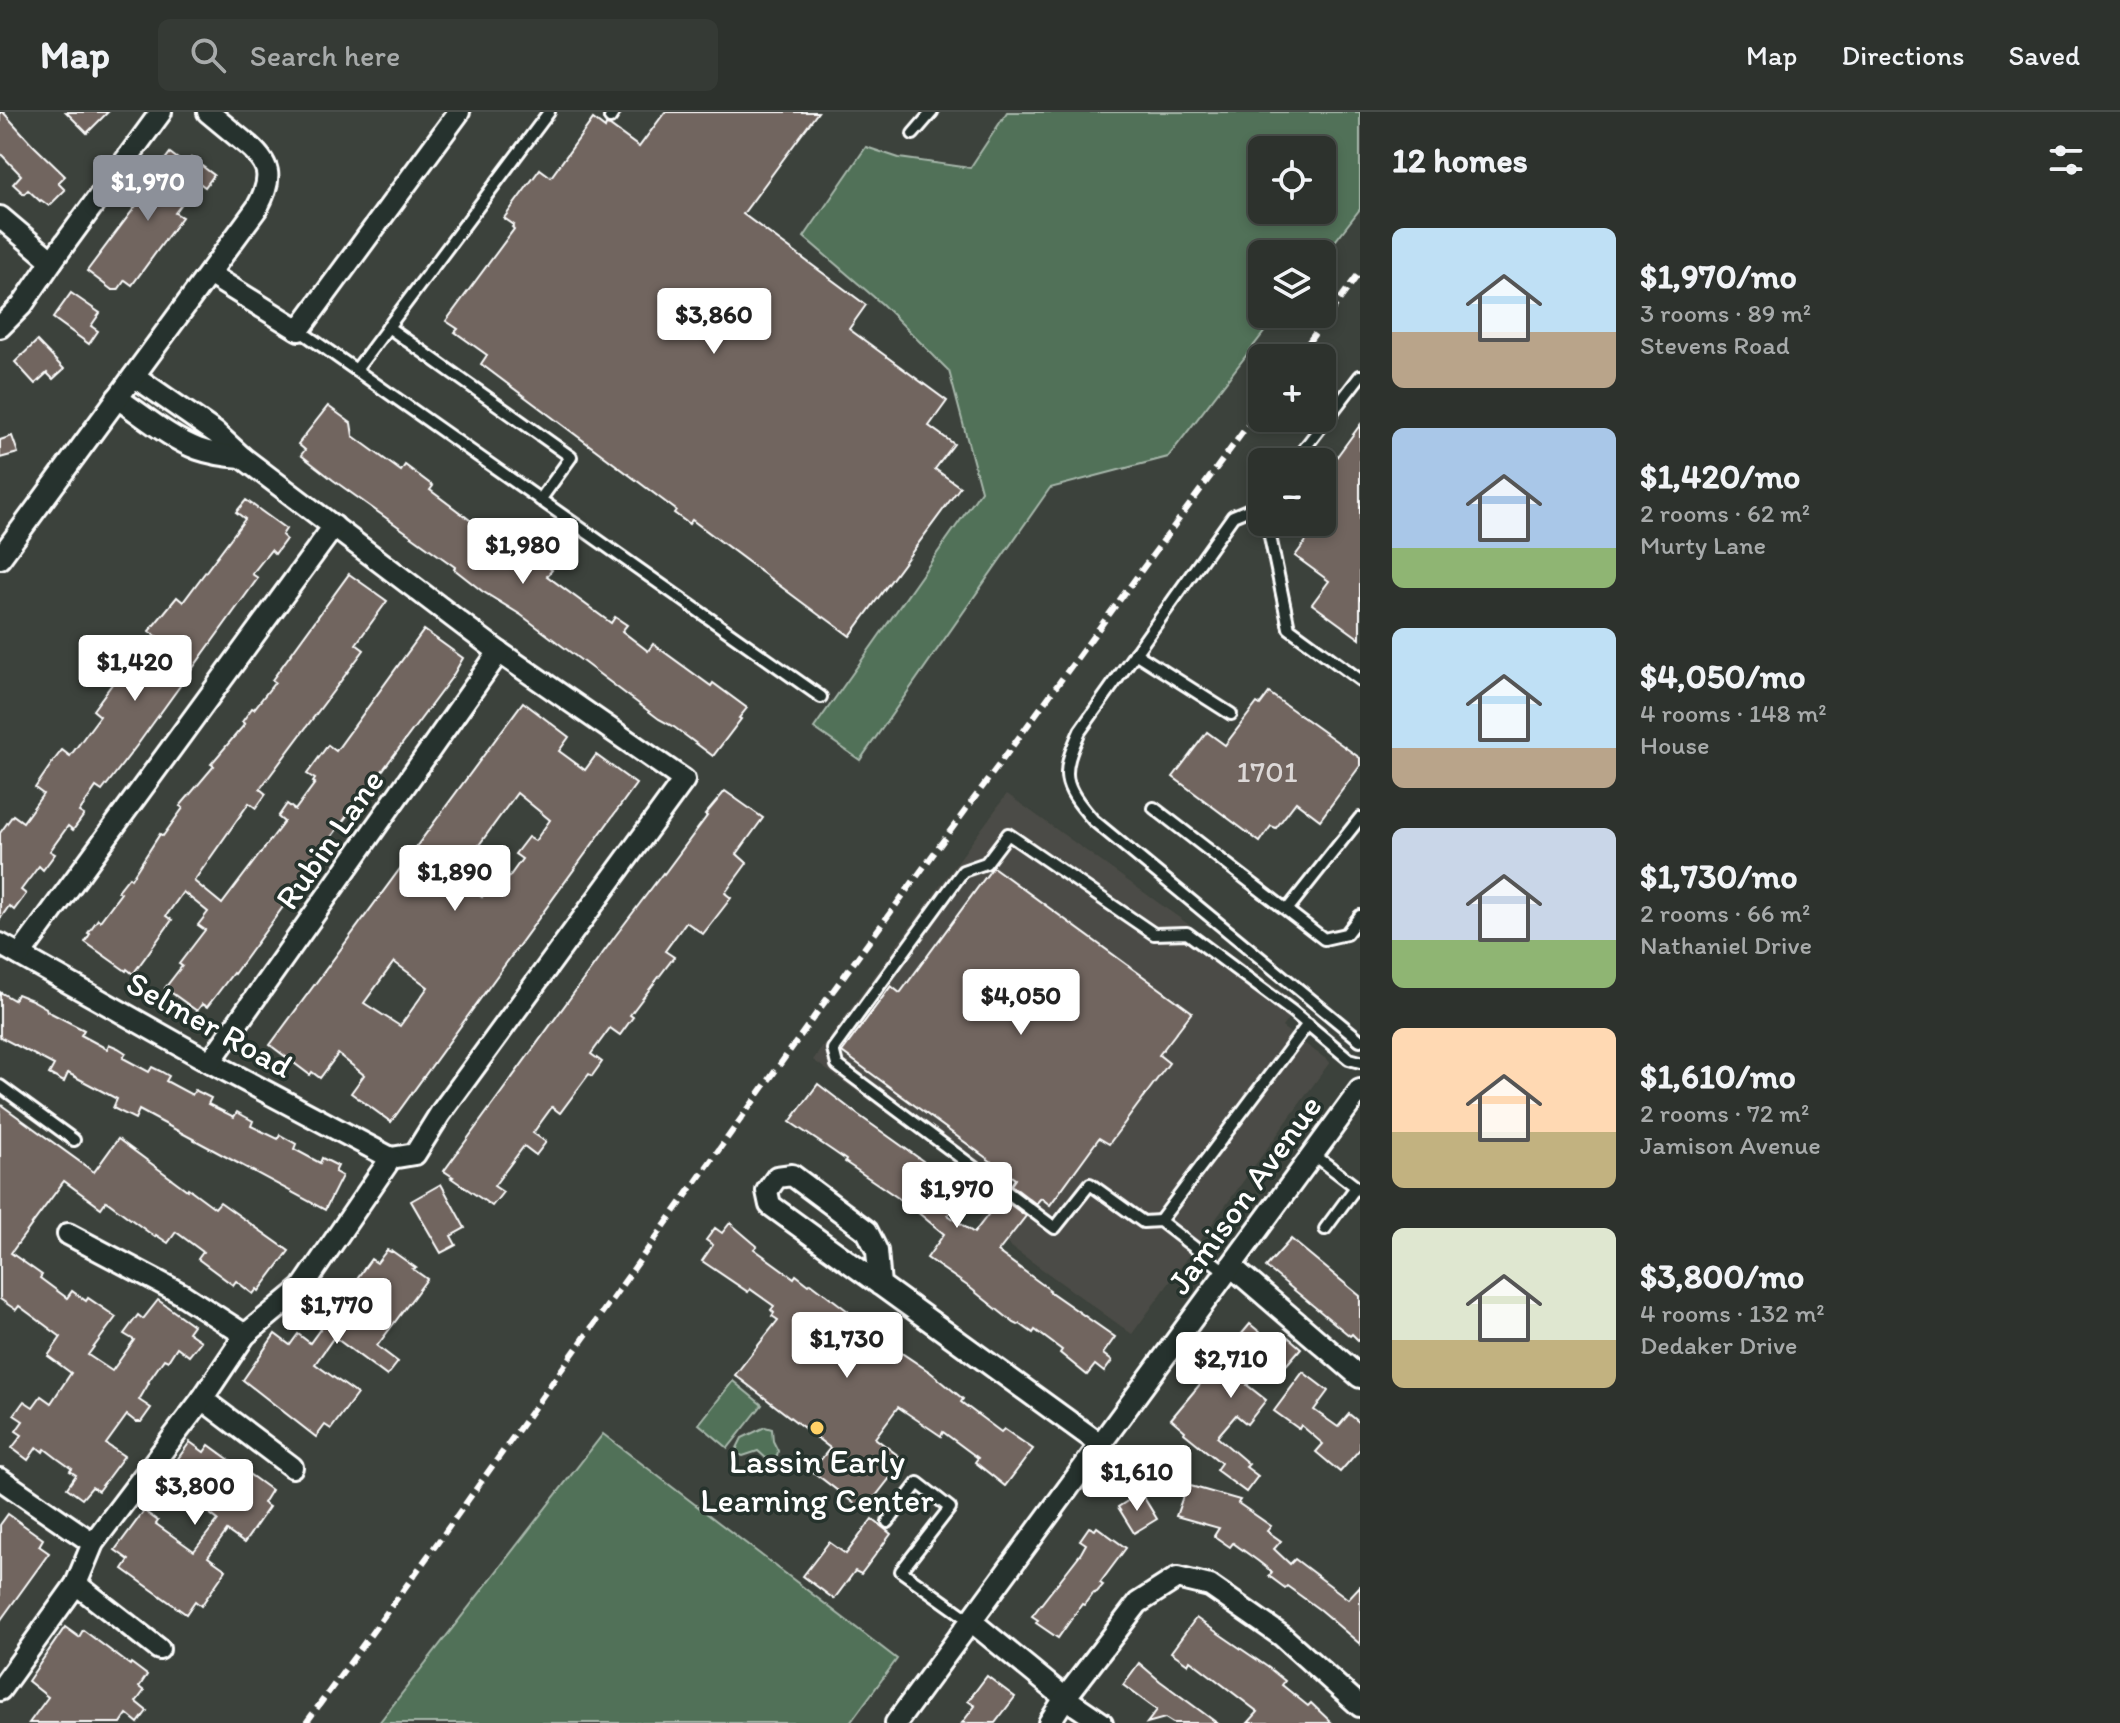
<!DOCTYPE html>
<html lang="en">
<head>
<meta charset="utf-8">
<style>
	:root { --surface:#2d322d; --page:#353a35; --text:#f1f3f6; --muted:#a7aaaa; --line:#484d49; --accent:#8c9099 }
	body { margin:0; font-family:Itim,sans-serif; background:var(--page); color:var(--text); height:100vh; display:flex; flex-direction:column; font-size:30px; white-space:nowrap }
	* { box-sizing:border-box; margin:0 }
	p { font-size:26px; color:var(--muted) }
	.icon { flex:none; width:44px; height:44px; fill:none; stroke:currentColor; stroke-width:2; stroke-linecap:round; stroke-linejoin:round }
	.map { position:relative; flex:1; overflow:hidden }
	.panel { display:flex; flex-direction:column; background:var(--surface); width:760px }
	.panel>* { flex:none }
	.tools { position:absolute; left:1248px; top:24px; display:grid; gap:16px }
	.tools a { display:grid; place-items:center; width:88px; height:88px; border-radius:12px; background:var(--surface); box-shadow:0 4px 12px #0003,0 0 0 2px var(--line); font-size:40px }
	.price { position:absolute; translate:-50% -68px; padding:0 18px; border-radius:8px; background:#fff; color:#222; font-size:26px; line-height:52px; filter:drop-shadow(0 2px 4px #0008) }
	.price::after { content:''; position:absolute; left:50%; top:48px; width:24px; height:18px; margin-left:-12px; background:inherit; clip-path:polygon(0 0,100% 0,50% 100%) }
	.price.current { background:var(--accent); color:#fff }
	ul { padding:0; list-style:none }
	li { display:flex; align-items:center; gap:24px; height:200px; padding:0 32px }
	li span { display:grid; place-items:center; flex:none; width:224px; height:160px; border-radius:12px; color:#555 }
	li>.icon { margin-inline-start:auto }
	span .icon { width:96px; height:96px; fill:#fffc; stroke-width:1 }
	li b { font-size:34px }
	h2 { display:flex; justify-content:space-between; align-items:center; height:96px; padding:0 32px; font-size:34px }
	header { display:flex; align-items:center; gap:48px; box-sizing:border-box; height:112px; padding:0 40px; background:var(--surface); border-bottom:2px solid var(--line) }
	header strong { font-size:38px }
	nav { display:flex; gap:44px; margin-inline-start:auto; font-size:28px }
	.search { width:560px; height:72px; background:var(--page); display:flex; align-items:center; gap:20px; box-sizing:border-box; padding:0 28px; border-radius:12px; color:var(--muted); font-size:30px }
	main { display:flex; flex:1; min-height:0 }
	.map>svg:first-child { display:block }
</style>
</head>
<body>
<header>
<strong>Map</strong>
<div class="search"><svg class="icon" aria-label="search" viewBox="0 0 24 24"><circle cx="10" cy="10" r="6"/><path d="M15 15l6 6"/></svg>Search here</div>
<nav><a>Map</a><a>Directions</a><a>Saved</a></nav>
</header>
<main>
<div class="map">
<svg width="1360" height="1611" viewBox="0 0 1360 1611">
	<rect width="100%" height="100%" fill="#3c423c"/>
	<filter id="ink" filterUnits="userSpaceOnUse"><feTurbulence type="fractalNoise" baseFrequency=".0125" numOctaves="2"/><feDisplacementMap in="SourceGraphic" scale="16" xChannelSelector="R" yChannelSelector="G"/><feConvolveMatrix kernelMatrix="1 2 1 2 8 2 1 2 1" color-interpolation-filters="sRGB"/></filter>
	<g filter="url(#ink)">
		<!-- built -->
		<path fill="#4c4c46" d="M1007,682L1299,892L1282,915L1330,950L1132,1222L977,1110L998,1081L813,948Z"/>
		<!-- green -->
		<g fill="#517159" stroke="#a8b8ac" stroke-width="2" fill-rule="evenodd">
			<path d="M1007,0H1360V97L1322,146V142H1262V202H1278L1168,345L1050,376L860,648L814,616L981,379L949,259L882,192L804,125L866,35L899,46L970,56ZM1262,38H1322V98H1262Z"/>
			<path d="M733,1269L762,1293L728,1336L699,1312Z"/>
			<path d="M765,1315L772,1317L773,1329L778,1339C778,1344 774,1348 769,1349L758,1339L743,1344L737,1342L736,1338L742,1326Z"/>
			<path d="M603,1322L897,1547L850,1611H379Z"/>
		</g>
		<!-- building -->
		<g fill="#71655f" stroke="#fff" stroke-width="2" fill-rule="evenodd">
			<path d="M0,0H3L33,33L65,64L58,71L65,78L49,94L41,88L40,89L28,78L24,82L13,72L21,63L0,41Z"/>
			<path d="M66,0H108L87,21Z"/>
			<path d="M665,0H818L743,102L866,193L849,217L947,289L929,314L954,332L935,357L960,375L850,524L824,505L823,506L692,408L689,412L674,401L676,398L481,252L487,243L455,220L458,217L446,209L514,117L512,115L514,113L504,106L540,57L551,65L593,7L605,16L606,13L610,14L639,35Z"/>
			<path d="M170,41L186,53L191,46L214,63L205,75L198,70L175,101L182,105L132,173L125,168L118,178H112L87,159L156,67L152,65Z"/>
			<path d="M71,181L100,201L91,214L98,219L89,232L53,206Z"/>
			<path d="M37,229L64,257L53,267L47,261L35,272L15,250Z"/>
			<path d="M328,294L351,311L353,324L401,359L405,353L433,374L430,378L494,426L498,420L503,423L505,420L539,446L538,448L552,458L547,464L611,511L615,505L627,513L622,519L648,539L653,532L711,574L713,571L747,596L739,606L741,607L713,644L674,615L659,607L521,503L482,479L454,457L455,455L333,368L301,343L305,338L298,332Z"/>
			<path d="M1360,313V527L1312,492L1329,469L1295,444L1312,421L1298,410H1322V365Z"/>
			<path d="M12,324L18,341L0,346V328Z"/>
			<path d="M246,388L286,417L282,423L286,427L275,442L271,438L252,462L258,466L138,632L102,679L96,675L79,700L84,703L73,718L68,714L50,739L55,742L43,758L39,754L21,778L26,782L14,798L9,794L0,807V721L13,703L23,710L43,682L35,676L52,651L62,638L70,644L100,604L93,598L121,560L128,565L158,525L149,519L177,485L183,490L245,407L236,400Z"/>
			<path d="M349,462L387,489L356,532L364,538L260,677L266,682L256,696L249,691L194,769L222,792L284,710L278,705L287,692L295,698L315,671L313,670L315,667L307,662L328,633L336,639L424,518L463,546L452,565L356,694L355,693L313,750L315,751L234,862L233,861L207,895L202,892L197,899L165,876L182,854L179,852L205,818L198,813L208,800L183,780L166,804L172,808L133,862L127,857L126,859L85,830L90,822L88,821L98,807L100,809L121,781L118,779L129,765L131,767L160,722L163,724L183,696L180,694L214,654L211,652L245,612L242,610L252,596L254,597L275,570L272,568Z"/>
			<path d="M1269,581L1360,646V654L1320,708L1296,690L1276,716L1271,714L1260,730L1173,665L1207,620L1225,633L1257,591L1260,593Z"/>
			<path d="M523,590L569,625L559,639L585,658L596,643L636,672L391,1010L351,981L364,963L338,942L320,966L312,960L310,963L270,933ZM517,681L550,708L535,729L528,725L515,742L522,747L501,776L493,770L482,785L455,766ZM394,850L428,875L400,914L364,891Z"/>
			<path d="M725,679L763,706L737,742L747,751L725,781L731,786L703,822L686,810L665,839L674,845L630,903L633,905L620,923L610,916L591,942L602,950L592,964L589,962L560,1001L552,995L533,1021L546,1030L536,1043L524,1034L494,1074L503,1080L492,1094L451,1066L453,1065L444,1059L616,823L663,761L664,762L707,704L705,703Z"/>
			<path d="M993,755L1192,900L1159,943L1169,951L1109,1032L1099,1026L1050,1093L1041,1086L1036,1092L1011,1073L1015,1067L842,940L891,874L900,881Z"/>
			<path d="M0,880L14,888L17,882L32,888L46,896L47,899L84,918L81,923L107,937L109,932L118,936L126,941L123,946L149,960L152,955L160,959L169,964L166,969L192,983L195,978L211,986L208,992L234,1005L237,1000L244,1004L253,1009L251,1014L278,1027L280,1023L296,1032L294,1037L320,1051L322,1046L338,1054L335,1060L342,1064L325,1098L139,998L135,1007L113,996L117,987L68,961L64,970L49,962L54,953L0,925Z"/>
			<path d="M818,972L857,1002L965,1079L948,1103L974,1121L1001,1086L1026,1104L998,1140L1050,1178L1049,1179L1115,1225L1103,1242L1112,1249L1104,1260L1095,1253L1087,1263L1060,1241L1062,1238L1035,1218L1033,1221L1020,1212L1018,1213L1014,1211L969,1175L927,1146L944,1122L910,1094L845,1050L846,1048L833,1039L790,1010Z"/>
			<path d="M0,992L94,1060L118,1027L187,1078L188,1076L215,1096L220,1090L289,1139L259,1179L257,1177L253,1182L236,1169L233,1173L198,1147L203,1140L176,1120L168,1131L156,1123L155,1125L106,1089L101,1096L64,1069L11,1141L42,1163L40,1166L67,1186L72,1179L86,1189L88,1186L116,1205L88,1243L112,1259L134,1228L124,1222L138,1203L143,1207L158,1188L193,1213L188,1220L201,1229L189,1244L177,1235L168,1249L164,1247L148,1270L149,1271L139,1288L151,1296L141,1310H136L127,1303L106,1332L124,1344L98,1379L92,1375L82,1387L67,1376L76,1363L70,1359L72,1357L58,1347L45,1337L43,1340L37,1335L28,1348L12,1336L22,1323L16,1319L23,1309L14,1303L24,1289L33,1295L41,1284L51,1291L71,1261L48,1244L61,1225L19,1194L16,1198L0,1187Z"/>
			<path d="M441,1072L465,1116L451,1124L456,1133L441,1141L411,1089Z"/>
			<path d="M730,1111L757,1134L754,1137L794,1166L796,1163L809,1173L811,1171L848,1199L847,1200L861,1211L858,1214L898,1243L900,1240L930,1260L963,1287L961,1290L1001,1320L1004,1317L1033,1337L1005,1374L975,1350L978,1346L943,1320L941,1324L938,1322L898,1295L875,1326L904,1348L864,1399L812,1359L830,1336L735,1263L778,1208L772,1204L774,1201L771,1198L774,1194L750,1177L748,1180L702,1149L713,1133L706,1128L715,1116L722,1121Z"/>
			<path d="M1291,1127L1360,1184V1230L1352,1222L1350,1224L1266,1155Z"/>
			<path d="M387,1138L391,1140L392,1139L416,1156L413,1157L427,1167L377,1234L398,1250L387,1264L334,1225L315,1252L357,1282L331,1317L325,1313L316,1325L243,1268L275,1222L290,1233L298,1222L310,1231L371,1147L377,1151Z"/>
			<path d="M1250,1212L1279,1236L1288,1225L1301,1236L1282,1258L1269,1247L1247,1273L1266,1288L1247,1312L1236,1303L1217,1325L1249,1352L1246,1355L1258,1364L1246,1380L1216,1358L1221,1351L1184,1321L1185,1319L1171,1307Z"/>
			<path d="M1303,1260L1328,1279L1314,1298L1338,1315L1349,1302L1360,1311V1337L1340,1360L1316,1340L1323,1332L1301,1313L1299,1317L1274,1299Z"/>
			<path d="M190,1330L204,1340L209,1333L271,1378L263,1391L269,1395L244,1431L227,1419L208,1445L226,1458L201,1494L195,1489L186,1502L123,1457L129,1448L115,1438L144,1399L158,1409L156,1412L194,1439L218,1408L194,1390L188,1398L171,1386L175,1380L161,1370Z"/>
			<path d="M1187,1373L1240,1388L1238,1391L1271,1414L1267,1419L1281,1429L1274,1437L1290,1452L1295,1447L1348,1487L1360,1474V1532L1320,1498L1287,1474L1285,1476L1269,1464L1272,1460L1258,1449L1233,1431L1230,1435L1214,1424L1219,1416L1176,1404Z"/>
			<path d="M1137,1383L1139,1387L1143,1384L1157,1407L1134,1421L1118,1395Z"/>
			<path d="M8,1402L43,1427L39,1434L49,1441L0,1509V1413Z"/>
			<path d="M872,1407L891,1422L861,1462L855,1459L834,1487L803,1464L829,1430L846,1442Z"/>
			<path d="M1089,1415L1095,1418L1097,1415L1126,1436L1100,1471L1103,1473L1097,1480L1092,1482L1084,1493L1082,1492L1058,1526L1036,1511L1038,1508L1032,1504L1081,1441L1086,1432L1080,1428Z"/>
			<path d="M1196,1506L1269,1556L1285,1569L1282,1573L1308,1594L1311,1591L1332,1611H1248L1258,1600L1190,1548L1188,1552L1171,1540Z"/>
			<path d="M65,1515L79,1525L83,1518L130,1553L131,1551L147,1563L139,1575L144,1579L136,1590L147,1599L138,1611L127,1602L121,1611H29L48,1585L28,1569Z"/>
			<path d="M1139,1551L1160,1569L1217,1611H1173L1165,1606L1147,1611L1157,1598L1123,1573Z"/>
			<path d="M987,1564L1015,1585L995,1611H962L975,1594L968,1589Z"/>
		</g>
		<g fill="none" stroke-linecap="round" stroke-linejoin="round">
			<!-- lane casing -->
			<g stroke="#fff" stroke-width="16">
				<g id="lane">
					<path d="M610,6L614,0"/>
					<path d="M913,22L932,0"/>
					<path d="M388,215L571,345L540,388"/>
					<path d="M299,218L821,585"/>
					<path d="M356,258L549,0"/>
					<path d="M1294,350L1360,264"/>
					<path d="M1262,392L1233,404L1080,619C1060,663 1062,672 1093,708L1360,928"/>
					<path d="M1267,410L1289,516L1360,568"/>
					<path d="M1135,541L1231,602"/>
					<path d="M1154,696L1324,827L1346,822L1360,804"/>
					<path d="M1287,798L1360,706"/>
					<path d="M0,974L74,1028"/>
					<path d="M1313,1042L1356,1075L1325,1117"/>
					<path d="M1160,1109L1308,912"/>
					<path d="M1226,1160L1160,1109L1143,1110L1090,1072L1055,1116L837,953L833,937L963,759L986,751L1008,722L1154,822L1187,821L1293,900L1349,947L1360,950"/>
					<path d="M888,1410L918,1371L950,1396L901,1459L971,1509"/>
				</g>
			</g>
			<!-- street casing -->
			<g stroke="#fff" stroke-width="26">
				<g id="street">
					<path d="M0,105L52,149"/>
					<path d="M209,162L299,218L459,0"/>
					<path d="M0,215L22,193L52,149L161,0"/>
					<path d="M134,264L216,321L242,345L499,540L684,668L440,1002L415,1042L391,1046"/>
					<path d="M117,286C143,303 169,326 198,337C212,342 227,344 242,345"/>
					<path d="M0,446L257,96C274,65 271,51 243,29C231,19 220,10 208,0"/>
					<path d="M0,832L210,950L391,1046"/>
					<path d="M20,843L334,414"/>
					<path d="M210,950L499,540"/>
					<path d="M68,1122L180,1181L245,1223"/>
					<path d="M1231,1154L1360,1265"/>
					<path d="M880,1173L877,1139L867,1119L792,1063L777,1065L767,1079L770,1093L1100,1332"/>
					<path d="M202,1287L292,1355"/>
					<path d="M0,1367L93,1431"/>
					<path d="M76,1472L159,1537"/>
					<path d="M971,1509L1065,1586L1102,1611"/>
					<path d="M0,1578L76,1472L93,1431L202,1287L245,1223L302,1176L391,1046"/>
					<path d="M896,1611L1360,978"/>
					<path d="M1049,1611L1065,1586L1138,1491L1177,1466L1210,1474L1282,1524L1360,1594"/>
				</g>
			</g>
			<!-- lane -->
			<use href="#lane" stroke="#26332d" stroke-width="10"/>
			<!-- street -->
			<use href="#street" stroke="#26332d" stroke-width="20"/>
			<!-- rail -->
			<g stroke="#fff" stroke-width="6" stroke-dasharray="12 6" stroke-linecap="butt">
				<path d="M1297,246L1360,160"/>
				<path d="M306,1611L428,1444L816,902L1262,294"/>
			</g>
		</g>
	</g>
	<!-- markers -->
	<circle fill="#ffd166" stroke="#26332d" stroke-width="3" cx="817" cy="1316" r="8"/>
	<g text-anchor="middle" stroke-width="7" stroke-linejoin="round" paint-order="stroke">
		<!-- number labels -->
		<g font-size="30" fill="#dcd8d7">
			<text x="1267" y="670">1701</text>
		</g>
		<!-- street labels -->
		<g font-size="34" fill="#fff" stroke="#26332d">
			<text transform="translate(329 727) rotate(-55)" y="12">Rubin Lane</text>
			<text transform="translate(210 912) rotate(29)" y="12">Selmer Road</text>
			<text transform="translate(1244 1082) rotate(-54)" y="12">Jamison Avenue</text>
		</g>
		<!-- poi labels -->
		<g font-size="34" fill="#fff" stroke="#26332d">
			<text x="817" y="1361">Lassin Early<tspan x="817" dy="39">Learning Center</tspan></text>
		</g>
	</g>
</svg>
<div class="tools">
<a><svg class="icon" aria-label="locate" viewBox="0 0 24 24"><circle cx="12" cy="12" r="6"/><path d="M12 2v4M12 18v4M2 12h4M18 12h4"/></svg></a>
<a><svg class="icon" aria-label="layers" viewBox="0 0 24 24"><path d="M12 4l9 5-9 5-9-5zM3 14l9 5 9-5"/></svg></a>
<a>+</a>
<a>−</a>
</div>
<b class="price current" style="left:148px;top:111px">$1,970</b>
<b class="price" style="left:714px;top:244px">$3,860</b>
<b class="price" style="left:523px;top:474px">$1,980</b>
<b class="price" style="left:135px;top:591px">$1,420</b>
<b class="price" style="left:455px;top:801px">$1,890</b>
<b class="price" style="left:1021px;top:925px">$4,050</b>
<b class="price" style="left:957px;top:1118px">$1,970</b>
<b class="price" style="left:337px;top:1234px">$1,770</b>
<b class="price" style="left:847px;top:1268px">$1,730</b>
<b class="price" style="left:1231px;top:1288px">$2,710</b>
<b class="price" style="left:1137px;top:1401px">$1,610</b>
<b class="price" style="left:195px;top:1415px">$3,800</b>
</div>
<section class="panel">
<h2>12 homes<svg class="icon" aria-label="filters" viewBox="0 0 24 24"><path d="M4 7h16M4 17h16"/><circle cx="9" cy="7" r="2"/><circle cx="15" cy="17" r="2"/></svg></h2>
<ul>
<li><span style="background:linear-gradient(#bfe0f5 65%,#b9a48a 0)"><svg class="icon" aria-label="home" viewBox="0 0 24 24"><path d="M3 11l9-7 9 7M6 9v11h12V9"/></svg></span><div><b>$1,970/mo</b><p>3 rooms · 89 m²</p><p>Stevens Road</p></div></li>
<li><span style="background:linear-gradient(#a9c7e8 75%,#8fb573 0)"><svg class="icon" aria-label="home" viewBox="0 0 24 24"><path d="M3 11l9-7 9 7M6 9v11h12V9"/></svg></span><div><b>$1,420/mo</b><p>2 rooms · 62 m²</p><p>Murty Lane</p></div></li>
<li><span style="background:linear-gradient(#bfe0f5 75%,#b9a48a 0)"><svg class="icon" aria-label="home" viewBox="0 0 24 24"><path d="M3 11l9-7 9 7M6 9v11h12V9"/></svg></span><div><b>$4,050/mo</b><p>4 rooms · 148 m²</p><p>House</p></div></li>
<li><span style="background:linear-gradient(#c9d6e8 70%,#8fb573 0)"><svg class="icon" aria-label="home" viewBox="0 0 24 24"><path d="M3 11l9-7 9 7M6 9v11h12V9"/></svg></span><div><b>$1,730/mo</b><p>2 rooms · 66 m²</p><p>Nathaniel Drive</p></div></li>
<li><span style="background:linear-gradient(#ffd9b3 65%,#c2b280 0)"><svg class="icon" aria-label="home" viewBox="0 0 24 24"><path d="M3 11l9-7 9 7M6 9v11h12V9"/></svg></span><div><b>$1,610/mo</b><p>2 rooms · 72 m²</p><p>Jamison Avenue</p></div></li>
<li><span style="background:linear-gradient(#dfe7d0 70%,#c2b280 0)"><svg class="icon" aria-label="home" viewBox="0 0 24 24"><path d="M3 11l9-7 9 7M6 9v11h12V9"/></svg></span><div><b>$3,800/mo</b><p>4 rooms · 132 m²</p><p>Dedaker Drive</p></div></li>
</ul>
</section>
</main>
</body>
</html>
